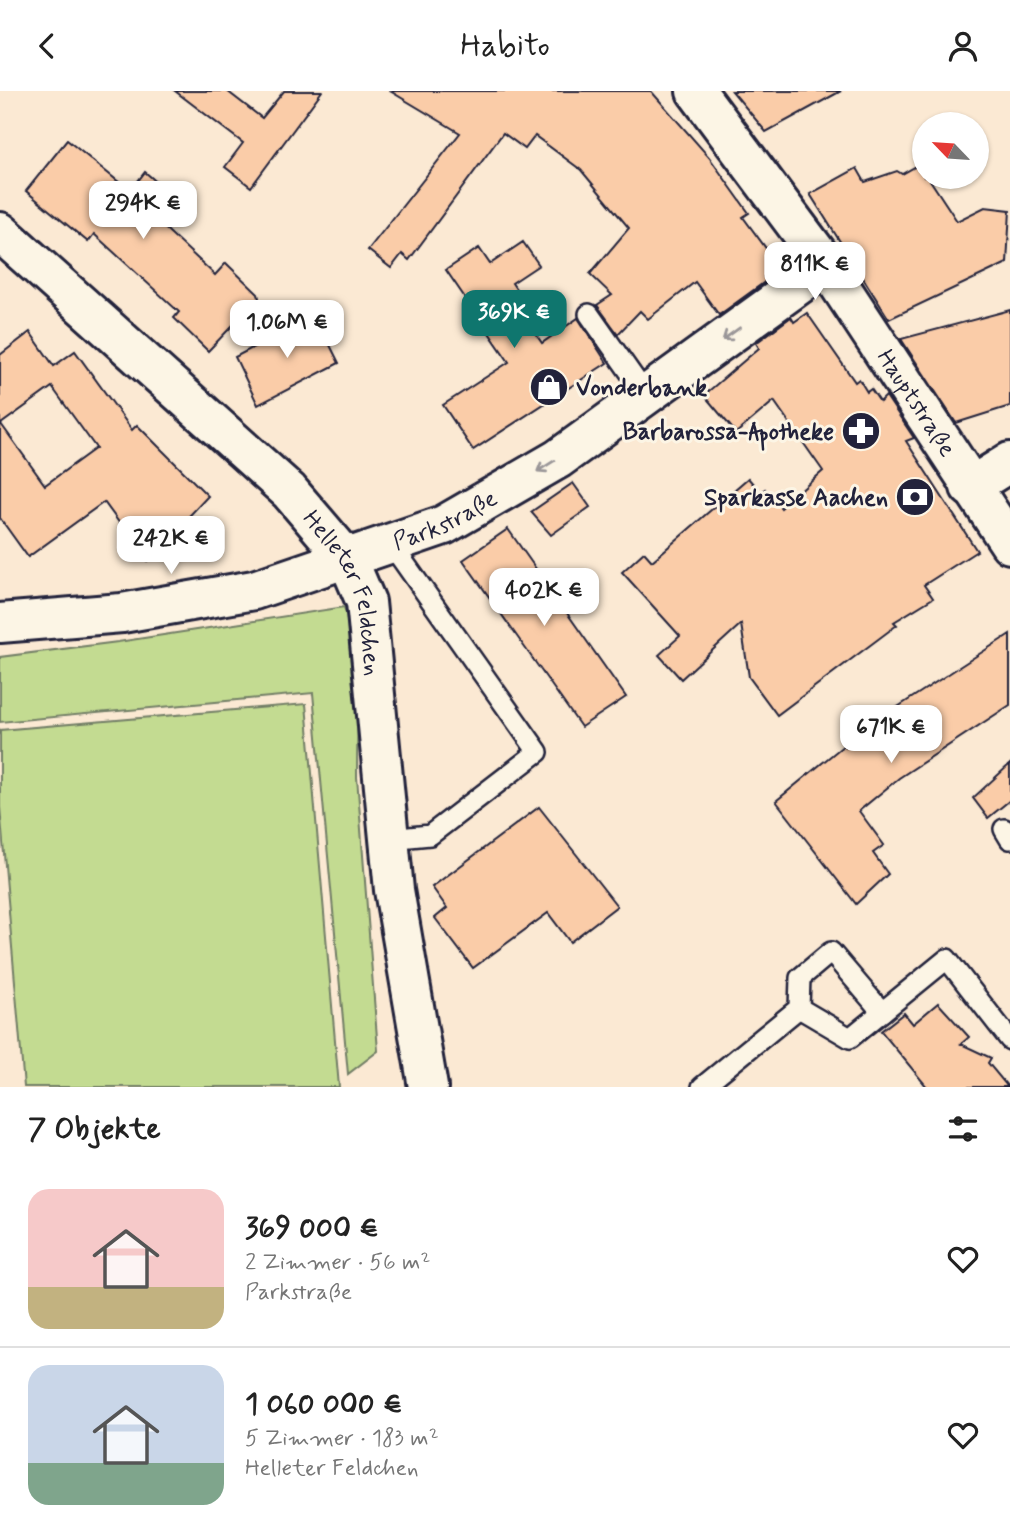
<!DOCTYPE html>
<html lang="de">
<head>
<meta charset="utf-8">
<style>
	:root { --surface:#fff; --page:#f6f6f6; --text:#222; --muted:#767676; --line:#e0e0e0; --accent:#0f766e }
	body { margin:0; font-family:Mynerve,sans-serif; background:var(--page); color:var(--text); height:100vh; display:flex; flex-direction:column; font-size:26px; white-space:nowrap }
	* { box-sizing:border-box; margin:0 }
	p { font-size:23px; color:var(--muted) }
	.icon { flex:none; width:38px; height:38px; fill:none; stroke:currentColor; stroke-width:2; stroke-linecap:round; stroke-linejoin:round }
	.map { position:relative; height:996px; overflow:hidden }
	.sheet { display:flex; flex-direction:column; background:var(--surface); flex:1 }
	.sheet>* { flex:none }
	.needle { width:46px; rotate:295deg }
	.tools { position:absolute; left:912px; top:21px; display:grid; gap:14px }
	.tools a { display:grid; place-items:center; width:77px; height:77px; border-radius:50%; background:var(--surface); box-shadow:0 2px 5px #0004; font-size:35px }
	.price { position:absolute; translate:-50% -60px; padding:0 16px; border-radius:14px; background:#fff; color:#222; font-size:23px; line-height:46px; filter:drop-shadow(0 2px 4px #0008) }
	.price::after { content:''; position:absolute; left:50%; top:42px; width:21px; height:16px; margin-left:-10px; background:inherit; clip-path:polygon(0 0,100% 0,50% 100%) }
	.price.active { background:var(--accent); color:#fff }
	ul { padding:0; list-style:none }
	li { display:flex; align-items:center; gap:21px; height:175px; padding:0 28px }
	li+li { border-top:2px solid var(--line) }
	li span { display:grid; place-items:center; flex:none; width:196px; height:140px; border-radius:21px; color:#555 }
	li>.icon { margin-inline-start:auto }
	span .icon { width:84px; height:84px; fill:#fffc; stroke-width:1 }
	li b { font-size:30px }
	h2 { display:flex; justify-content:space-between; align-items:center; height:84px; padding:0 28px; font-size:30px }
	header { display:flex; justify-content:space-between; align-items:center; height:91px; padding:0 28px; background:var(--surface); font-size:32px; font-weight:600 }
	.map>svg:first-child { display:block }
</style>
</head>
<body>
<header><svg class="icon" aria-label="back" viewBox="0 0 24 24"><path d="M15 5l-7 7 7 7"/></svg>Habito<svg class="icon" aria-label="person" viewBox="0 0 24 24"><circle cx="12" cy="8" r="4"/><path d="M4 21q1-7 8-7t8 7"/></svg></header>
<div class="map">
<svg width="1010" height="996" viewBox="0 0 1010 996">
	<rect width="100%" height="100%" fill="#fbe9d3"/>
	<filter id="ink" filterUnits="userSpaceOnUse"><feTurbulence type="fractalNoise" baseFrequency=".0143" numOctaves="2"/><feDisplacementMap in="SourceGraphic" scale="14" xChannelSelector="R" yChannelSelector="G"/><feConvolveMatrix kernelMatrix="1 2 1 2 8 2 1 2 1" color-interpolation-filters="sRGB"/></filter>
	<g filter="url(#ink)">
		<!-- green -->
		<g fill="#c3db91" stroke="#727e66" stroke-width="2">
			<path d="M344,516L358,562L357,686L378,960L348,983L313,602L0,631V566L118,551Z"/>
			<path d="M306,613L339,996H24L0,716V639Z"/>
		</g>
		<!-- building -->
		<g fill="#facca8" stroke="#22223b" stroke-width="2" fill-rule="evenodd">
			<path d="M175,0H227L262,27L284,0H322L251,96L225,76L243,52Z"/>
			<path d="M390,0H651L709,66L749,122L743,126L779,175L764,186L766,190L719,224L695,191L648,228L640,220L618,243L597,214L612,204L590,183L629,137L581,79L535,45L525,58L503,42L409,169L402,163L391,177L368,159L460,42Z"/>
			<path d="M732,0H841L766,41Z"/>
			<path d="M67,49L130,100L145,81L174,106L154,127L215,184L226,172L258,203L259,207L208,260L174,227L179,221L94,143L88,151L26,100Z"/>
			<path d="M920,73L924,86H928L957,130L985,116L1010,119L1007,172L889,228L810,103L857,77L865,91L897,80L902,83Z"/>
			<path d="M523,151L539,174L512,192L520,204L512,209L542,252L578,227L607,272L473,359L443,314L509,271L446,179L479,157L490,173Z"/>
			<path d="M1010,219V315L956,332L901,248Z"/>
			<path d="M807,222L855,291L859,288L867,301L871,298L880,311L886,305L914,347L906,350L977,460L924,494L933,507L894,531L897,534L777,624L749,586L741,533L681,588L659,564L680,545L622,481L644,461L652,470L748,387L761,402L765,398L781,417L823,380L774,310L736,342L704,304L759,257L756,252L791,226L794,231Z"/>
			<path d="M315,224L339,272L258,314L235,266Z"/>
			<path d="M30,241L54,275L75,260L132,339L137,334L208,405L147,470L104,411L28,466L0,427V264ZM52,296L96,357L45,394L1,333Z"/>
			<path d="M573,392L590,416L551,444L531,421Z"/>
			<path d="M508,438L626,606L581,636L463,469Z"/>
			<path d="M1010,543V614L899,687L859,720L884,754L873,762L888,783L856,813L776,710L844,654L846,656L890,621Z"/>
			<path d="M1010,673V709L988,727L973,707Z"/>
			<path d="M539,716L617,815L570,851L548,822L473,877L435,827L447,817L432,796Z"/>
			<path d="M938,912L969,946L961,953L991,967L988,972L1008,996H927L881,940L904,922L913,933Z"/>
		</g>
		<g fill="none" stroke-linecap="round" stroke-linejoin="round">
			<!-- service casing -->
			<g stroke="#22223b" stroke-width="24">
				<g id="service">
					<path d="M589,223L646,304"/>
					<path d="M1004,738L1010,748"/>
					<path d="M389,748L430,744L538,661L391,453"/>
					<path d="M799,917L850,947L882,921"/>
					<path d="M702,996L799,917L800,887L831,861L882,921L947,868L1010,949"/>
				</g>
			</g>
			<!-- minor casing -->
			<g stroke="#22223b" stroke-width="44">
				<g id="minor">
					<path id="s1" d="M0,141L289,400L348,469L366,511L394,799L428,996"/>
					<path d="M970,396L1010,371"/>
					<path id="s2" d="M0,532L122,522L254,499L444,434L558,368L826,174"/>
				</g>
			</g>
			<!-- secondary casing -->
			<g stroke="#22223b" stroke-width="44">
				<g id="secondary">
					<path id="s3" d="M696,0L826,174L1010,453"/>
				</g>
			</g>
			<!-- service -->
			<use href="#service" stroke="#fcf5e5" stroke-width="19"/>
			<!-- minor -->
			<use href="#minor" stroke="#fcf5e5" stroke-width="38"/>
			<!-- secondary -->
			<use href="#secondary" stroke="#fcf5e5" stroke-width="38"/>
		</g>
		<!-- one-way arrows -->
		<defs><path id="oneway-shaft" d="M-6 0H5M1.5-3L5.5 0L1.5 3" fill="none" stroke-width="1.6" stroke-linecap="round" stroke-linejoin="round" transform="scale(1.75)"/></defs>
		<g stroke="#9a9698">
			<use href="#oneway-shaft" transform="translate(731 243) rotate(144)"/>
			<use href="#oneway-shaft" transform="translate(546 375) rotate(148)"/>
		</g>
	</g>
	<!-- icons -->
	<defs>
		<g id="shop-disc" transform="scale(2.0125)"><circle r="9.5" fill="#22223b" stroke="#fcf5e5"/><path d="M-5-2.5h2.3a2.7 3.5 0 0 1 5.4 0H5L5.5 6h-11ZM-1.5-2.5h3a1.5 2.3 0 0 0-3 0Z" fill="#fff"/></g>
		<g id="pharmacy-disc" transform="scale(2.0125)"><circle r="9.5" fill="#22223b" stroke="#fcf5e5"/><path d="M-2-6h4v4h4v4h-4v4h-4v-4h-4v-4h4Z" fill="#fff"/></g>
		<g id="bank-disc" transform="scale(2.0125)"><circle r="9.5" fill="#22223b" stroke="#fcf5e5"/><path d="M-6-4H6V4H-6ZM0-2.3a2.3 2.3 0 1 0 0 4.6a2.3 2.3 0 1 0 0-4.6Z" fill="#fff"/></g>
	</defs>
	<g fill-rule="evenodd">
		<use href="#shop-disc" x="549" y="296"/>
		<use href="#pharmacy-disc" x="861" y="340"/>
		<use href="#bank-disc" x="915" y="406"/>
	</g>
	<g text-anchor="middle" stroke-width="6" stroke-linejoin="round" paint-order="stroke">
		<!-- poi labels -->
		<g font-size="24" font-weight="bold" fill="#22223b" stroke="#fcf5e5" text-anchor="end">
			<text x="576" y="304" text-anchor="start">Vonderbank</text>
			<text x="834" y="348">Barbarossa-Apotheke</text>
			<text x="888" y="414">Sparkasse Aachen</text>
		</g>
		<!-- street labels -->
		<g font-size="24" fill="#22223b" stroke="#fcf5e5">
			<text dy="8" stroke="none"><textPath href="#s3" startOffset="382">Hauptstraße</textPath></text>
			<text dy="8" stroke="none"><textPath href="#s2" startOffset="460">Parkstraße</textPath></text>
			<text dy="8" stroke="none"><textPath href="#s1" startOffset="508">Helleter Feldchen</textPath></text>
		</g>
	</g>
</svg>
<div class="tools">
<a><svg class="needle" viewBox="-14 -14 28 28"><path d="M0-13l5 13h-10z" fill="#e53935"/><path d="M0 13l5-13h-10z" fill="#767676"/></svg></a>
</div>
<b class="price" style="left:143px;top:150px">294K €</b>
<b class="price" style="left:815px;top:211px">811K €</b>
<b class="price active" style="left:514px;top:259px">369K €</b>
<b class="price" style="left:287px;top:269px">1.06M €</b>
<b class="price" style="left:171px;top:485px">242K €</b>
<b class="price" style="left:544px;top:537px">402K €</b>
<b class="price" style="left:891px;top:674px">671K €</b>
</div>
<section class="sheet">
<h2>7 Objekte<svg class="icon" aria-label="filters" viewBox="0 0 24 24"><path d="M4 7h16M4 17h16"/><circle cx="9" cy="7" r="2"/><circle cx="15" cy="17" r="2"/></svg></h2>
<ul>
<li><span style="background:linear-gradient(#f6c9c9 70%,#c2b280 0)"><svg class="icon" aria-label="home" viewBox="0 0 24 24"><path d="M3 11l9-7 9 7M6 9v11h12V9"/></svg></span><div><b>369 000 €</b><p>2 Zimmer · 56 m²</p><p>Parkstraße</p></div><svg class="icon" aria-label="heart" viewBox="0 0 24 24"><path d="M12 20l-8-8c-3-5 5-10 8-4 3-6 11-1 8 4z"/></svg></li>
<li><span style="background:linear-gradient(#c9d6e8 70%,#7fa58c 0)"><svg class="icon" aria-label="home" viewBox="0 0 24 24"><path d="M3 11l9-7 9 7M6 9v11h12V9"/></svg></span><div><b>1 060 000 €</b><p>5 Zimmer · 183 m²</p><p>Helleter Feldchen</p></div><svg class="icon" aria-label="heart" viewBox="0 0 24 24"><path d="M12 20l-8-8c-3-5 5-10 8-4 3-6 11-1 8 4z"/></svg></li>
</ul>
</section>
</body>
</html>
